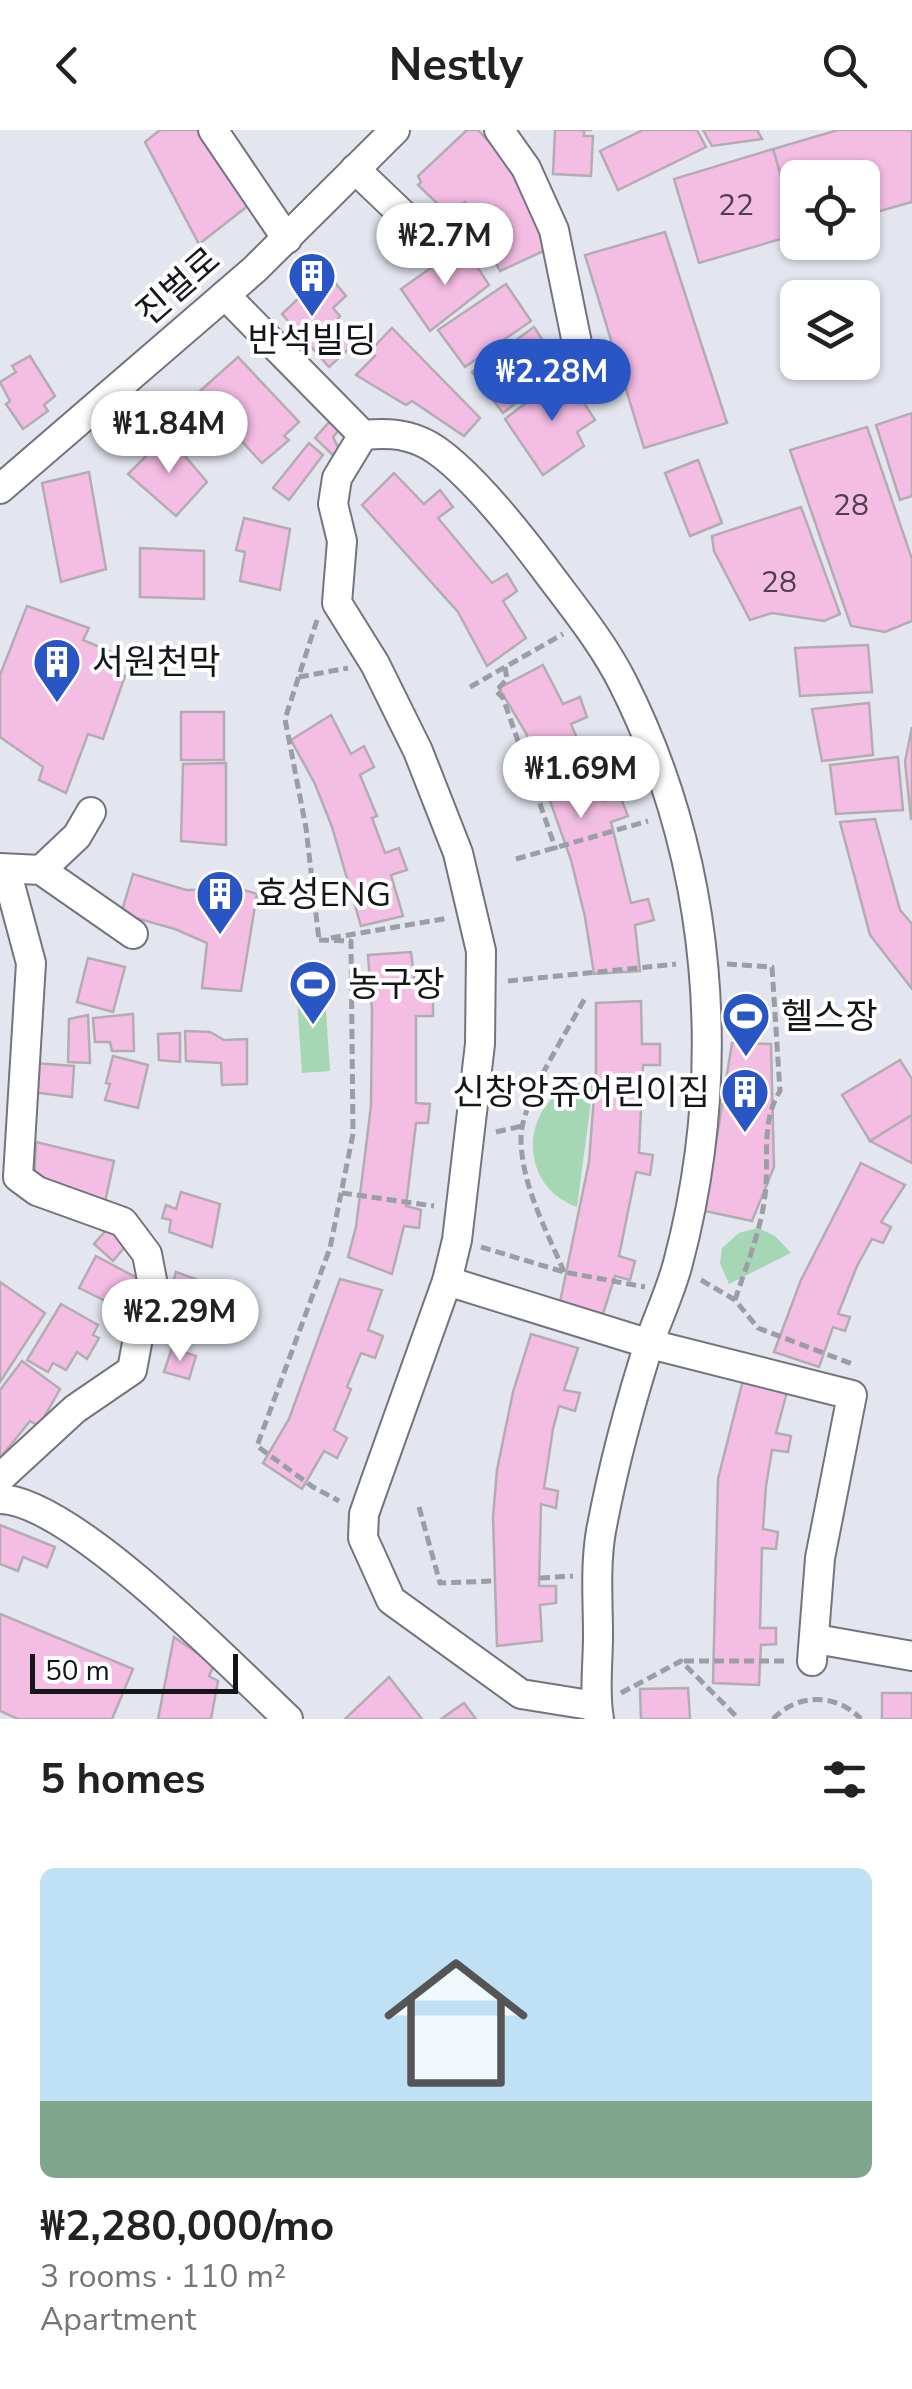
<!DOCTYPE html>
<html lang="en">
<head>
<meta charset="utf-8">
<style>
	:root { --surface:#fff; --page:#f2f2f2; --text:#222; --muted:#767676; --line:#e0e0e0; --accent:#2a56c5 }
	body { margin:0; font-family:"Nunito Sans","Noto Sans KR",sans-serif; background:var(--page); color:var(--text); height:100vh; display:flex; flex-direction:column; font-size:38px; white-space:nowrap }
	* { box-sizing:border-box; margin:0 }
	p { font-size:32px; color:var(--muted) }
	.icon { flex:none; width:55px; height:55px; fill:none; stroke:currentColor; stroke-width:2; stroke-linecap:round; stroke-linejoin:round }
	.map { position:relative; height:1589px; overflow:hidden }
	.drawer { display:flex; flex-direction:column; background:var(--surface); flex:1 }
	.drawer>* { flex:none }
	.controls { position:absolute; left:780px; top:30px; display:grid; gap:20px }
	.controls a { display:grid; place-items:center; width:100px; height:100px; border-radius:15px; background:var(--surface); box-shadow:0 2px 8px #0004; font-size:50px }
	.scale { position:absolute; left:30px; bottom:25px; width:208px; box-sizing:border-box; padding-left:10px; border:5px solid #15161a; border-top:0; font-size:28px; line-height:35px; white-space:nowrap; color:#15161a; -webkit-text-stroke:8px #fff; paint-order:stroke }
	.price { position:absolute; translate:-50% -85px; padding:0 22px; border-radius:35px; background:#fff; color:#222; font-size:32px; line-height:65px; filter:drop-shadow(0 2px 5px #0008) }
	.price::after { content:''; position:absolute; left:50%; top:60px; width:30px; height:22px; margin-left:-15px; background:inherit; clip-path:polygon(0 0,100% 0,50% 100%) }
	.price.active { background:var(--accent); color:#fff }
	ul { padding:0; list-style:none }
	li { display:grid; align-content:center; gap:20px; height:530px; padding:0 40px }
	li+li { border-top:2px solid var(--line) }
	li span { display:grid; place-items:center; height:310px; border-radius:15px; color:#555 }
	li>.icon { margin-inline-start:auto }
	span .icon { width:180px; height:180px; fill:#fffc; stroke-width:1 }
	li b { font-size:42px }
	h2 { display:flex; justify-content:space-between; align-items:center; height:120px; padding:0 40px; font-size:42px }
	header { display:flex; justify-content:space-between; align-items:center; height:130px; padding:0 40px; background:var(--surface); font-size:45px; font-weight:700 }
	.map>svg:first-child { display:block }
</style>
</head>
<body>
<header><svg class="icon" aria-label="back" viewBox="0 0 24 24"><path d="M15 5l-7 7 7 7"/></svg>Nestly<svg class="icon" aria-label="search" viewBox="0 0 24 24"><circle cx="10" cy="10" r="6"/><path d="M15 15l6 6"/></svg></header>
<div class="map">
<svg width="912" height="1589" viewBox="0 0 912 1589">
	<rect width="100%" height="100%" fill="#e3e5ef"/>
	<!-- green -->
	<g fill="#a5d7b5">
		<path d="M324,852L330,941L302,943L296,854Z"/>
		<path d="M594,949L577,1077C511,1054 521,957 594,949Z"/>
		<path d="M758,1098L775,1106L791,1123L729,1154L720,1133L722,1118L739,1103Z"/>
	</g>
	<!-- building -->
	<g fill="#f4bde4" stroke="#b5acb2" stroke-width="2.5">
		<path d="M160,0H198L249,75L199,114L145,12Z"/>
		<path d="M467,0H478L509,33L548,119L500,141L465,72L453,82L447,77L443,79L418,55L421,52L418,46Z"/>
		<path d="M555,0H592H584V6H593L591,46L553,44Z"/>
		<path d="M643,0H697L706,17L618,60L600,21Z"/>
		<path d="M703,0H757L762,9L712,16Z"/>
		<path d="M838,0H912V72L862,86V48H798V101L773,19Z"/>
		<path d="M773,19L798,104L699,133L674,49Z"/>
		<path d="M665,102L727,293L644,318L585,125Z"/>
		<path d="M463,115L489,155L430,201L401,159Z"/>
		<path d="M326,142L346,166L333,178L340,186L335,192L354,214L329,237L282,184Z"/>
		<path d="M506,154L531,191L465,237L438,200Z"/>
		<path d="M534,197L561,238L503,283L472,242Z"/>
		<path d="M392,198L480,288L464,306L412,271L406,275L356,245L375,226L369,222Z"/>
		<path d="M30,226L55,266L44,275L48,281L23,299L6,274L10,271L0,252L16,242L12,236Z"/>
		<path d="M238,227L299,292L284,306L289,310L262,333L232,301L211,317L180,279Z"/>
		<path d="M565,243L595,290L577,302L584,316L543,345L505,289Z"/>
		<path d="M912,283V366L900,370L876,295Z"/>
		<path d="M331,290L341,298L333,307L339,319L334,326L315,308Z"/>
		<path d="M867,297L912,429V491L885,502L851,496L790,320Z"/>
		<path d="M167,305L207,352L176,386L128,344Z"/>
		<path d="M309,313L323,325L289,370L273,358Z"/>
		<path d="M698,330L722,393L690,406L665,343Z"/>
		<path d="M89,342L106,439L61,452L42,353Z"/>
		<path d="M394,343L424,374L440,360L453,377L438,388L492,453L507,444L517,461L503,471L526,508L487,536L458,482L362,375Z"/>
		<path d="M801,377L840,484L824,491L772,483L750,490L714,421L712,406Z"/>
		<path d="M244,388L290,399L280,460L240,451L245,422L236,420Z"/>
		<path d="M140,418L204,421V469L140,467Z"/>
		<path d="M27,476L89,498L83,510L116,524L111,540L125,546L103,609L88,604L66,663L39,650L43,637L0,607V545Z"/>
		<path d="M868,515L872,562L800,566L795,518Z"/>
		<path d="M543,535L563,574L580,567L587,587L571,594L603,671L620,666L628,686L611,692L631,773L648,769L654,790L635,795L640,841L594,844L585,787L571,730L526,603L499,558Z"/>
		<path d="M869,573L873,625L822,631L812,579Z"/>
		<rect x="181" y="582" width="43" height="48"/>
		<path d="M331,585L351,624L364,616L374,637L360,645L377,686L372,688L385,723L399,718L407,740L391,745L403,786L361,796L332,697L315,654L291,610Z"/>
		<path d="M912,597V689H911L905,632Z"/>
		<path d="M898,627L903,680L836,684L830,635Z"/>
		<path d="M226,633V715L181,711L183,634Z"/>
		<path d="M875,689L900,780L912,794V859L870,805L840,692Z"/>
		<path d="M133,744L186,760L241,759L257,764L241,861L202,858L207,813L175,799L121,784Z"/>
		<path d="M411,822L416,862H433V886H416V973L430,974L428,993H416L406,1076L421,1080L419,1098L404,1096L392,1144L348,1127L356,1097L371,976L372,881L368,825Z"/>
		<path d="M88,828L125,837L113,882L77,872Z"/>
		<path d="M641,871L642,914H660V935H643L639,1023L653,1025L650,1045L636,1042L619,1126L635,1131L630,1150L615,1146L603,1184L560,1172L589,1032L596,940V873Z"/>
		<path d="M133,884L134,921H112L110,912H95L93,888Z"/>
		<path d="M88,885L90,933L68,932L69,889Z"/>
		<path d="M185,901L210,902L224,910L247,909V954L222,955L221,933L186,931Z"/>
		<path d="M180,903V932L159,930L158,904Z"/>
		<path d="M732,913L771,914L774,1037L752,1091L705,1081Z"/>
		<path d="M113,926L148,935L138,978L105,970L110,954L106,953Z"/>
		<path d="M900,930L912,949V985L870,1011L842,965Z"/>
		<path d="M34,933L74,936L72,967L31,962Z"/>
		<path d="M912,985V1033L870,1011Z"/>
		<path d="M36,1012L114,1031L105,1072L34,1051Z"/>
		<path d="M861,1033L905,1055L881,1092L891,1097L883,1113L872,1109L857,1136L838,1184L850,1187L845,1201L833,1197L819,1237L774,1222L801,1150Z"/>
		<path d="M181,1062L220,1074L212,1117L169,1102L171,1090L162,1088L166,1075L176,1079Z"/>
		<path d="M109,1097L128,1113L113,1131L94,1114Z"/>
		<path d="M96,1126L139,1149L124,1180L79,1158Z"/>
		<path d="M176,1142L212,1155L200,1199L170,1189L176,1172L168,1169Z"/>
		<path d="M340,1149L382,1160L368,1200L383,1206L375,1228L361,1223L347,1257L351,1259L334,1300L347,1308L337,1328L324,1321L302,1359L263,1333L289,1289Z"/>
		<path d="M0,1152L45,1183L0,1252Z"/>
		<path d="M61,1174L98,1195L93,1205L99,1208L87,1229L77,1222L66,1240L53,1233L48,1242L27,1230Z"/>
		<path d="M531,1204L578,1218L564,1260L580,1263L575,1281L559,1276L553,1299L544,1358L558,1361L556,1378L541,1374L539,1456H556V1473L540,1475L542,1511L497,1516L493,1387L497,1340L513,1262Z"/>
		<path d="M172,1218L196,1226L189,1249L164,1242Z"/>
		<path d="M22,1231L60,1259L39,1296L30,1291L0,1328V1260Z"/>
		<path d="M744,1246L788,1258L776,1303L791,1306L788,1322L772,1320L766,1356L763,1399L778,1402L776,1419L762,1418L760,1498H776V1514L761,1515L759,1555L713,1553L718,1349Z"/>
		<path d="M0,1395L55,1417L47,1437L23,1427L18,1441L0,1434Z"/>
		<path d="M0,1484L133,1539L112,1589H18L0,1581Z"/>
		<path d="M174,1507L214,1535L209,1546L218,1551L211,1589H158Z"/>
		<path d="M389,1547L422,1589H345Z"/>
		<path d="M688,1558L690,1589H641L640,1559Z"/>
		<rect x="882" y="1563" width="30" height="26"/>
		<path d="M464,1573L476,1589H441Z"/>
	</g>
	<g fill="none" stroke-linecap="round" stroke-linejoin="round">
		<!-- minor casing -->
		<g stroke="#73747e" stroke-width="32">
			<g id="minor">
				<path d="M213,0L287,109"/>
				<path d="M499,0L526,38L554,100L579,223"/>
				<path d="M355,39L421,102"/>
				<path d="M225,165L363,305"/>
				<path d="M363,305L337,348L333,374L342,411L337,473L375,534L418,621L458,723L481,821L480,914L457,1110L447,1151L371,1364L364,1384L363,1408L391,1470L521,1564L596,1576"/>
				<path d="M363,305C384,303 402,303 422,312C459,328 517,402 542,435C570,473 602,511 623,553C713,732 729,940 678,1133C671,1160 659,1185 650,1211C630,1273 613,1337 601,1401C595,1436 598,1471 598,1506C598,1534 594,1562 599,1589"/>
				<path d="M0,359L255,139L395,0"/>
				<path d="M0,738L41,740L133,804"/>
				<path d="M41,740L77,706L91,682"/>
				<path d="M447,1151L650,1214L852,1265L820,1428L812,1531"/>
				<path d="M0,1348L75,1279L132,1240L143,1181L153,1155L147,1124L123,1092L37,1061L18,1047L31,833L6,740"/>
				<path d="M0,1369C71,1370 233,1537 288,1589"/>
				<path d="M816,1509L912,1526"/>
			</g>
		</g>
		<!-- path -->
		<g stroke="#9c9ea6" stroke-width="5" stroke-dasharray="10 5" stroke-linecap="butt">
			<path d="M317,490L285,589L306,698L319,810"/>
			<path d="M505,537L507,549L496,561L503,568L556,720"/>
			<path d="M299,547L348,538"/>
			<path d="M470,557L563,504"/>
			<path d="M516,729L648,691"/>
			<path d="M331,808L449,788"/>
			<path d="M319,810L351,811L353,1004L330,1118L257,1316L313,1357L339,1371"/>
			<path d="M727,834L772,837L780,961C762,989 768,1023 766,1054C764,1094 747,1133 735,1170"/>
			<path d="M508,851L676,834"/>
			<path d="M496,1002L522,996"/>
			<path d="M342,1063L434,1076"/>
			<path d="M481,1117L564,1142L645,1157"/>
			<path d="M564,1142C547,1101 521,1055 521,1008C521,971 568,901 586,866"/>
			<path d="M701,1150L735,1170L758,1198L855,1235"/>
			<path d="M419,1377L440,1453L493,1451"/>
			<path d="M540,1448L573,1446"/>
			<path d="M684,1531H788"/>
			<path d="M621,1563L681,1531L739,1589"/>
			<path d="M773,1589C798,1563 836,1563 861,1589"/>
		</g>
		<!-- minor -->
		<use href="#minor" stroke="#fff" stroke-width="28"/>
	</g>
	<!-- icons -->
	<defs>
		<g id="building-pin" transform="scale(2.5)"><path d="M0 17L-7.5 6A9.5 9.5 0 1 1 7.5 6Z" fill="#2a56c5" stroke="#fff"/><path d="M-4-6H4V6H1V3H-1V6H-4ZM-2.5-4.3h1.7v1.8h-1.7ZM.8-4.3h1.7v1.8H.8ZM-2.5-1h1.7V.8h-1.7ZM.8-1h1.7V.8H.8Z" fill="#fff"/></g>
		<g id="stadium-pin" transform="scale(2.5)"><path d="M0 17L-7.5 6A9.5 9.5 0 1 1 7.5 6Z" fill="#2a56c5" stroke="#fff"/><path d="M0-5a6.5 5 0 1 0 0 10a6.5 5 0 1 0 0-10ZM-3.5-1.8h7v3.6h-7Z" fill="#fff"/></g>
	</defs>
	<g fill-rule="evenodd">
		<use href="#building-pin" x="312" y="146"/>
		<use href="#building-pin" x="57" y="532"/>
		<use href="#building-pin" x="220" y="764"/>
		<use href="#stadium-pin" x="313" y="854"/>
		<use href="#stadium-pin" x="746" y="886"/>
		<use href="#building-pin" x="745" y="962"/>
	</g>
	<g text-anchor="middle" stroke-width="8" stroke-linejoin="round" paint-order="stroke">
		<!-- number labels -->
		<g font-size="30" fill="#4d404c">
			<text x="736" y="85">22</text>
			<text x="851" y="385">28</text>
			<text x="779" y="462">28</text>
		</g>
		<!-- street labels -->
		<g font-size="35" fill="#15161a" stroke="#fff">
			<text transform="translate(178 156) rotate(-41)" y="12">진벌로</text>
		</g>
		<!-- poi labels -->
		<g font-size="35" fill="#15161a" stroke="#fff" text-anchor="start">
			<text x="312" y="222" text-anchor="middle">반석빌딩</text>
			<text x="92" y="544">서원천막</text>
			<text x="255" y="776">효성ENG</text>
			<text x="348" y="866">농구장</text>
			<text x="781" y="898">헬스장</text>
			<text x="710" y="974" text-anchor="end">신창앙쥬어린이집</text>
		</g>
	</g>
</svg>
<div class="controls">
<a><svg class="icon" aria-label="locate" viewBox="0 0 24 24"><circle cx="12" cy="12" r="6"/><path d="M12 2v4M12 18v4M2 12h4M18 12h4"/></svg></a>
<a><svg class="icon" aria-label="layers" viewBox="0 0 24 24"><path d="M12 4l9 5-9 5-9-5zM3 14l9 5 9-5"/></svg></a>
</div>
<div class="scale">50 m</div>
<b class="price" style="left:445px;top:158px">₩2.7M</b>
<b class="price active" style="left:552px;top:294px">₩2.28M</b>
<b class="price" style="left:169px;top:346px">₩1.84M</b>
<b class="price" style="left:581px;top:691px">₩1.69M</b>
<b class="price" style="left:180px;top:1234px">₩2.29M</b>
</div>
<section class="drawer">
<h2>5 homes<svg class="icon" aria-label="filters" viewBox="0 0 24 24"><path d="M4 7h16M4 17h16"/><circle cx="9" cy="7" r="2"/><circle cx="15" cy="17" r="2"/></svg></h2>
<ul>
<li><span style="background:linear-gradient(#bfe0f5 75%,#7fa58c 0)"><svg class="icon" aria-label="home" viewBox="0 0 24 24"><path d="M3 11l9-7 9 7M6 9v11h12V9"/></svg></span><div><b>₩2,280,000/mo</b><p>3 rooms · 110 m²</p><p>Apartment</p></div></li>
</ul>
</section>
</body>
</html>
